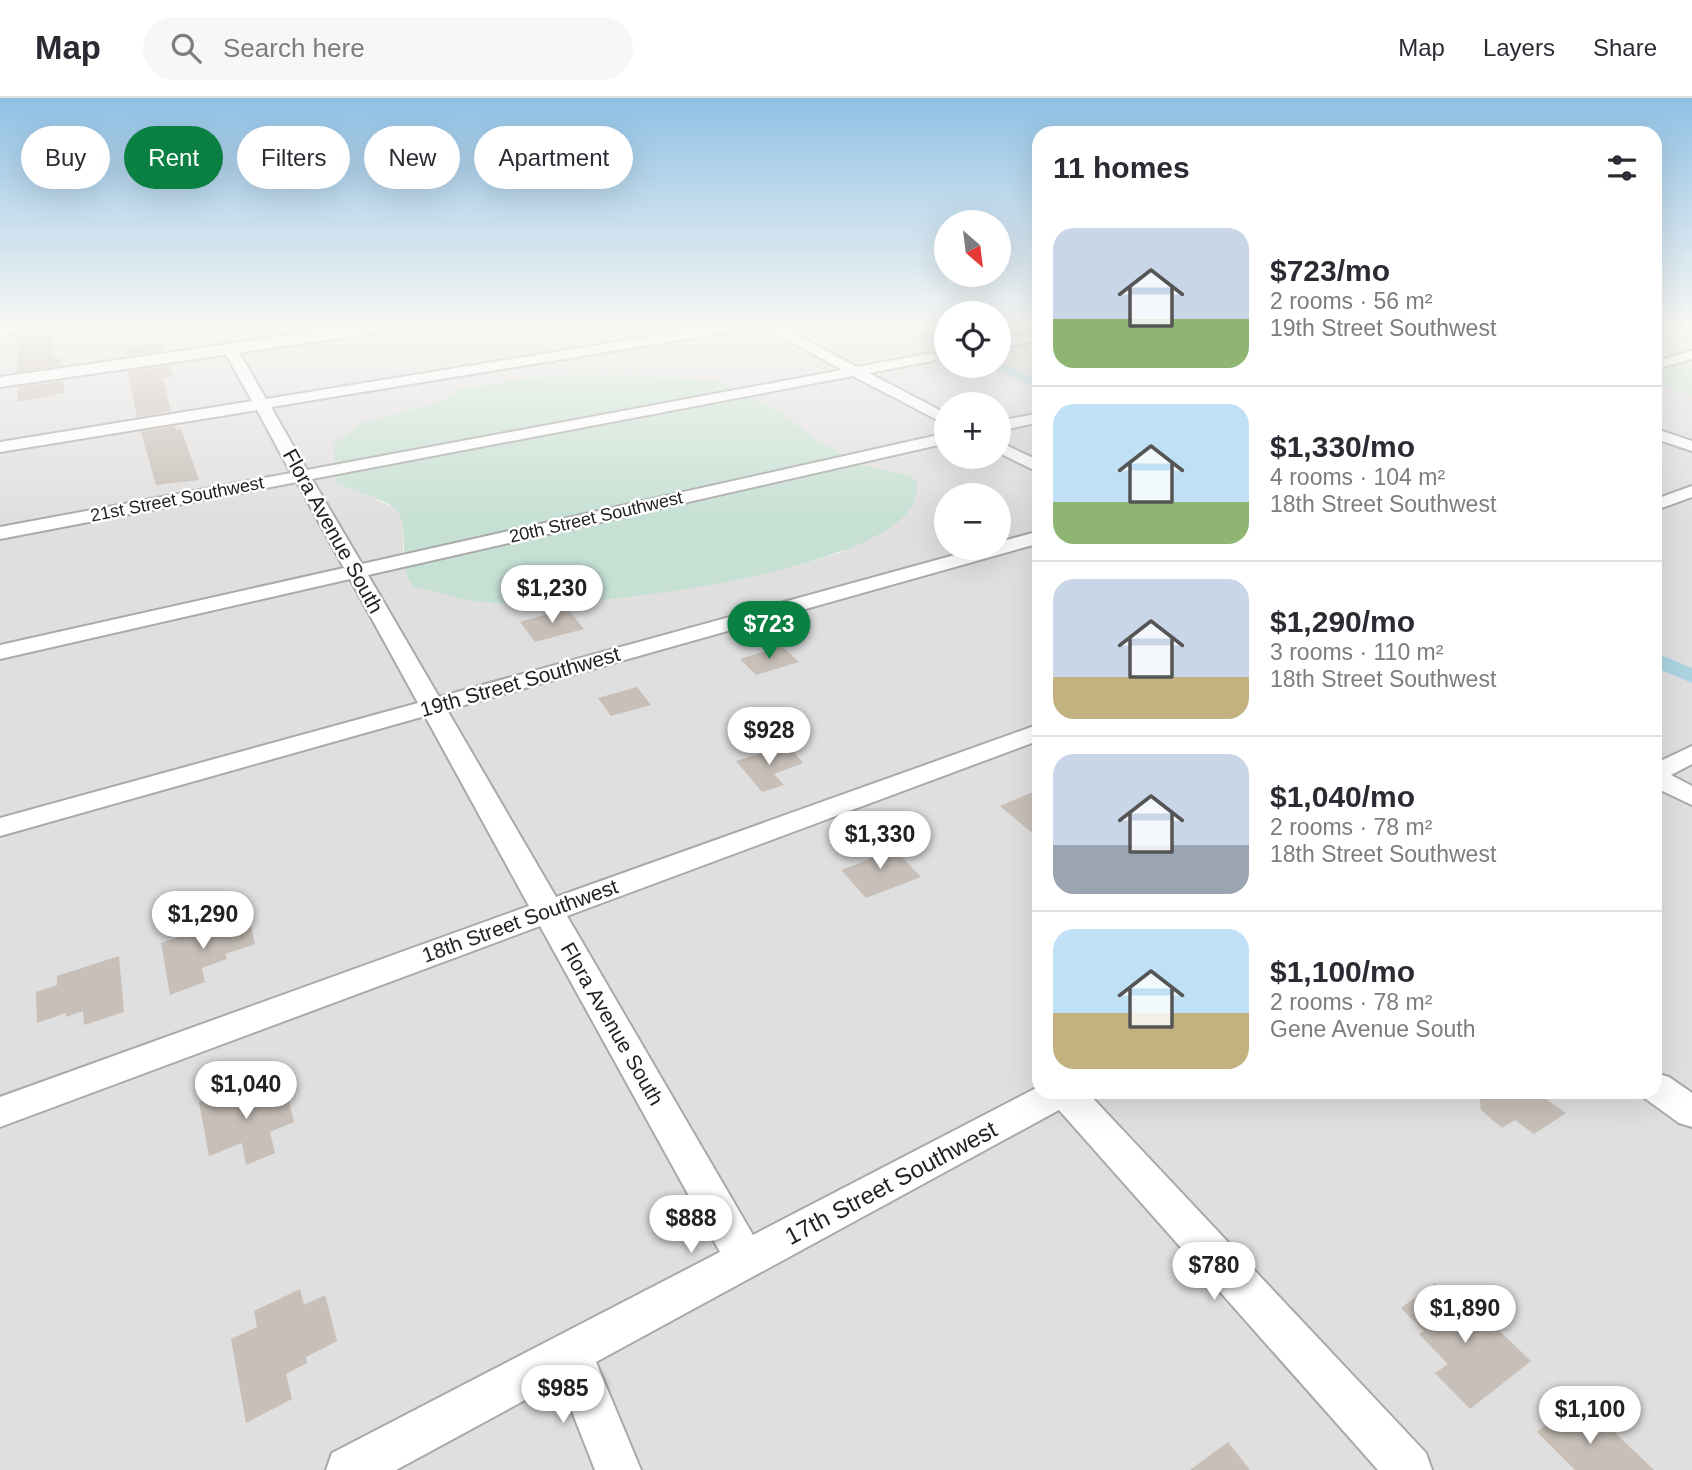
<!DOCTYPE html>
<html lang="en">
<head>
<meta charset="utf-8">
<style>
	:root { --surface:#fff; --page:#f7f7f7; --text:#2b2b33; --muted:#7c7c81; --line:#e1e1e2; --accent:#0b8043 }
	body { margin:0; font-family:Helvetica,sans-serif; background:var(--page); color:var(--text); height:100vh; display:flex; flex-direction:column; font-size:26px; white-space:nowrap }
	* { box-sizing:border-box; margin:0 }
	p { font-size:23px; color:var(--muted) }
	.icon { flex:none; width:38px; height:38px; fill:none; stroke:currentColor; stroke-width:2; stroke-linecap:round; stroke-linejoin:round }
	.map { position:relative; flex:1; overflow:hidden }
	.panel { position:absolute; left:1032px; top:28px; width:630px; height:973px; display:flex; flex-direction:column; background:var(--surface); border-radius:21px; box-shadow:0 7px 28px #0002 }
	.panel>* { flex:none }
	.guide { position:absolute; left:21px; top:28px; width:665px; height:63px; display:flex; gap:14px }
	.needle { width:46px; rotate:152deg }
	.fabs { position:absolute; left:934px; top:112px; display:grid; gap:14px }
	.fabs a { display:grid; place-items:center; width:77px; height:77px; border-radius:50%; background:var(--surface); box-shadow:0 7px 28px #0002; font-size:35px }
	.price { position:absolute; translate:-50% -60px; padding:0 16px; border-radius:24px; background:#fff; color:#222; font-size:23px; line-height:46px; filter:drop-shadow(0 2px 4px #0008) }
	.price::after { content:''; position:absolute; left:50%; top:42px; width:21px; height:16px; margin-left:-10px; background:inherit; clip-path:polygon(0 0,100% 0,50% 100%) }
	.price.selected { background:var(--accent); color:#fff }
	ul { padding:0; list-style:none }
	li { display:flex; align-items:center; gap:21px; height:175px; padding:0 21px }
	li+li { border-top:2px solid var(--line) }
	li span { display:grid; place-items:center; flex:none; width:196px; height:140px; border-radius:21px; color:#555 }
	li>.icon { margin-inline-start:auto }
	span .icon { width:84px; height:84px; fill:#fffc; stroke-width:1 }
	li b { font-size:30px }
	h2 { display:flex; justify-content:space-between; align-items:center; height:84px; padding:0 21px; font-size:30px }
	.pill { padding:0 24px; border-radius:32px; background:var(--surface); box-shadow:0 7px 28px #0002; font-size:24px; line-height:63px }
	.pill.selected { background:var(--accent); color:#fff }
	header { display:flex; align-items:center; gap:42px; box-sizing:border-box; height:98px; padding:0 35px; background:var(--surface); border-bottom:2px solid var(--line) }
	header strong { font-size:33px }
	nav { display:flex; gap:38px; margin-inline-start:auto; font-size:24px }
	.search { width:490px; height:63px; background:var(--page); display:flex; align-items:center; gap:18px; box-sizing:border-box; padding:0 24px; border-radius:38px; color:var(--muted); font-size:26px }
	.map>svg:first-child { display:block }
</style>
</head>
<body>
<header>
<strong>Map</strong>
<div class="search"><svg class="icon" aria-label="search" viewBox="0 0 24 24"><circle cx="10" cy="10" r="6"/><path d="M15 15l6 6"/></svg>Search here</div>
<nav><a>Map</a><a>Layers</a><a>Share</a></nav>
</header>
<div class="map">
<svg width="1692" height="1372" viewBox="0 0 1692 1372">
	<rect width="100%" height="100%" fill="#f2efe9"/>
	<!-- residential -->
	<g fill="#e0dfdf" fill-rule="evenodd">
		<path d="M0,230H362L0,282Z"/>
		<path d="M390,230H947V268H999V230H1039L1040,994H1656V284L1692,298V1372H0V286ZM614,276L719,283L784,316L818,344L834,351L853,365L907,377L843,454L796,468L640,498L569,504L477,503L448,496L403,460V423L394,410L376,402L438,304L461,291L538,279ZM947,306H999V359H947ZM947,397H999V450H947Z"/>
		<path d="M1656,230H1692V267L1658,276L1656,279Z"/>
	</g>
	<!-- wetland -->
	<g fill="#c6e0d4">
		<path d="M1692,267V298L1656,284L1658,276L1669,270Z"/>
		<path d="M614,276L719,283L784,316L818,344L834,351L853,365L907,377L916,382C940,465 622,504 566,504C537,505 504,507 475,503C454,500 434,493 413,488C396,463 412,428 395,411C385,401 351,392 336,385L334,346L362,325L438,304L461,291L538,279Z"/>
	</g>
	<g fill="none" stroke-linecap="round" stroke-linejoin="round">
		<!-- canal -->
		<g fill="#aad3df" fill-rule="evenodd">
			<path d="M905,230H923L947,241V250Z"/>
			<path d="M1000,265L1040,283V292L988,268H999Z"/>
			<path d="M1656,555L1692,570V585L1656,570Z"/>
		</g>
	</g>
	<!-- building -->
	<g fill="#c7bfb8">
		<path d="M53,236L54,260L60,259L61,268L17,274L18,240Z"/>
		<path d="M163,244L165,252L127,258L126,249Z"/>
		<path d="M169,267L173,279L163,280L171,313L137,319L128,276L130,273Z"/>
		<path d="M63,283L64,295L18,304V289Z"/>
		<path d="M175,328L176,332L181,331L199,382L156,387L141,334Z"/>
		<path d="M567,510L584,531L535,544L520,524Z"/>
		<path d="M782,548L799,564L756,577L740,561Z"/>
		<path d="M637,589L651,607L611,618L598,600Z"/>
		<path d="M788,647L803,665L774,676L784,687L762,694L736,663Z"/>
		<path d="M1040,691V742L1000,708Z"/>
		<path d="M886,743L921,779L866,800L841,772L872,760L863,751Z"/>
		<path d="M248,816L255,846L225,856L227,861L202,870L205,884L170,897L161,845Z"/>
		<path d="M119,858L124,914L84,927L83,913L66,919V915L37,925L36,894L57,887V878Z"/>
		<path d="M284,983L294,1024L270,1034L275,1055L246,1067L242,1045L209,1058L199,1004L235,990L238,1001Z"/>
		<path d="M1479,994H1536L1566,1015L1534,1036L1515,1022L1502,1030L1481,1012Z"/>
		<path d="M1435,1185L1454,1203L1462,1197L1531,1263L1470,1311L1435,1275L1448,1266L1419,1236L1424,1233L1401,1210Z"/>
		<path d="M300,1191L304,1207L325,1197L337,1243L306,1259L307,1265L286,1276L292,1301L246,1325L231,1241L257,1229L254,1213Z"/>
		<path d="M1569,1309L1598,1337L1608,1328L1654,1372H1575L1537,1334Z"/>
		<path d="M1228,1344L1250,1372H1190Z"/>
	</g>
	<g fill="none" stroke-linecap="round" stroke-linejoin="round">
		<!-- minor casing -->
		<g stroke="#a9a9a9" stroke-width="4">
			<g id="minor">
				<path d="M0,230H31L0,238Z"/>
				<path d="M703,230H735L729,234L271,309L307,372L842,272L767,230H783L857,269L932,255L939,259L932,263L869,275L947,316V327L853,278L312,381L362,466L947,335V345L368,477L439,599L980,450H999V444L1040,433V445L447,612L556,799L1040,626V642L567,818L753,1137L1040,988V994H1087L1426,1355L1432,1372H1378L1059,1012L596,1264L641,1372H595L560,1283L396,1372H326L332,1355L720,1154L540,828L0,1029V999L529,808L425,618L0,738V720L418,605L350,481L0,561V547L344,470L297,384L0,441V429L291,375L257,312L0,354V344L252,303L223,251L230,247L237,251L266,301Z"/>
				<path d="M1040,234V242L999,250V242Z"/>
				<path d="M1692,253V261L1656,271V263Z"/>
				<path d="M1040,315V324L999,333V323Z"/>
				<path d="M1656,331L1692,343V353L1656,341Z"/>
				<path d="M999,344L1040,363V375L999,355Z"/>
				<path d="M1692,388V399L1656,412V401Z"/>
				<path d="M1692,648V666L1671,677L1692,688V707L1656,690V665Z"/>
				<path d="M1656,975L1669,979L1692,995V1029L1679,1025L1643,999L1641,994H1656Z"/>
			</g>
		</g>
		<!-- tertiary casing -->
		<g stroke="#a9a9a9" stroke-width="4">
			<path id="tertiary" d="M339,230H384L376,235L0,289V279Z"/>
		</g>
		<!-- minor -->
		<use href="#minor" fill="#fff" fill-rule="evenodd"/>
		<!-- tertiary -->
		<use href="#tertiary" fill="#fff" fill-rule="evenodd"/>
	</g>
	<!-- sky -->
	<linearGradient id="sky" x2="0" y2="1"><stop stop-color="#8fc0e4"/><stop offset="0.54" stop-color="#f9f8f5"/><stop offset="1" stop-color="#f9f8f5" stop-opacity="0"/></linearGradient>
	<rect width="1692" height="423" fill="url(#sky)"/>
	<g text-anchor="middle" stroke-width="5" stroke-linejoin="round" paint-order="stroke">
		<!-- far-street labels -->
		<g font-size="18" fill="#222" stroke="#fff">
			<text transform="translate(177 401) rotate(-11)" y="6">21st Street Southwest</text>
			<text transform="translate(596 419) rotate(-13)" y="6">20th Street Southwest</text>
		</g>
		<!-- street labels -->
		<g font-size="21" fill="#222" stroke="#fff">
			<text transform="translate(333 433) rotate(61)" y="7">Flora Avenue South</text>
			<text transform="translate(520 584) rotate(-16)" y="7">19th Street Southwest</text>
			<text transform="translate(520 823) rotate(-20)" y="7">18th Street Southwest</text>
			<text transform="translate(612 926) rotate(60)" y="7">Flora Avenue South</text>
		</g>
		<!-- near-street labels -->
		<g font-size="24" fill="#222" stroke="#fff">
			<text transform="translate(891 1085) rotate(-28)" y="8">17th Street Southwest</text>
		</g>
	</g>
</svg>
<div class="fabs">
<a><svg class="needle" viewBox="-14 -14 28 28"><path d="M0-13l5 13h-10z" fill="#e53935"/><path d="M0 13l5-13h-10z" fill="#7c7c81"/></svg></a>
<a><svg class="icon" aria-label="locate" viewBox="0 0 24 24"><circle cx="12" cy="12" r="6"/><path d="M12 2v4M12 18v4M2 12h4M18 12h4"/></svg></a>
<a>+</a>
<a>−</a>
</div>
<b class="price" style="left:552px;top:527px">$1,230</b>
<b class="price selected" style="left:769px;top:563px">$723</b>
<b class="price" style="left:769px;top:669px">$928</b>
<b class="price" style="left:880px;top:773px">$1,330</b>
<b class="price" style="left:203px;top:853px">$1,290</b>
<b class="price" style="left:246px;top:1023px">$1,040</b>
<b class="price" style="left:691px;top:1157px">$888</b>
<b class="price" style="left:1214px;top:1204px">$780</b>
<b class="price" style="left:1465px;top:1247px">$1,890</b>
<b class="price" style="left:563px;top:1327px">$985</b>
<b class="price" style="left:1590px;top:1348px">$1,100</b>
<div class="guide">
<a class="pill">Buy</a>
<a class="pill selected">Rent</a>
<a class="pill">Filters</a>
<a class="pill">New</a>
<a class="pill">Apartment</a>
</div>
<section class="panel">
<h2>11 homes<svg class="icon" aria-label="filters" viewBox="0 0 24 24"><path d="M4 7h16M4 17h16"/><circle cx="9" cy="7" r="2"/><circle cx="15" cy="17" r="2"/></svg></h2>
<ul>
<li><span style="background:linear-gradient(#c9d6e8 65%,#8fb573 0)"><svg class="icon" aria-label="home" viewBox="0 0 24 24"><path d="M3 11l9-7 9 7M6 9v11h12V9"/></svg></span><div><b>$723/mo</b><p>2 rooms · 56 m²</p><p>19th Street Southwest</p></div></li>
<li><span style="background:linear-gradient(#bfe0f5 70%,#8fb573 0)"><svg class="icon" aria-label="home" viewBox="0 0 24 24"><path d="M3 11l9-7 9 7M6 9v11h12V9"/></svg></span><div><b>$1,330/mo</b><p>4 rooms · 104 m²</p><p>18th Street Southwest</p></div></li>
<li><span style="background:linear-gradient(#c9d6e8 70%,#c2b280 0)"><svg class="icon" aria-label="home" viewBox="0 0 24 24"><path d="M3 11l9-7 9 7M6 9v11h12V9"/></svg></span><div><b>$1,290/mo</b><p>3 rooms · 110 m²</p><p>18th Street Southwest</p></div></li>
<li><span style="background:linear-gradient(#c9d6e8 65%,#9aa5b1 0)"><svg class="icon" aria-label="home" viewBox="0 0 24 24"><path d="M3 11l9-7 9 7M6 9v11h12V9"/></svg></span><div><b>$1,040/mo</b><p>2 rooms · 78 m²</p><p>18th Street Southwest</p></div></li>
<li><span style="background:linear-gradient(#bfe0f5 60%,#c2b280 0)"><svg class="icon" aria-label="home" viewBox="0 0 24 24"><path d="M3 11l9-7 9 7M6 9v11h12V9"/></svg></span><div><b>$1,100/mo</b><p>2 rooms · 78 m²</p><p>Gene Avenue South</p></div></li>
</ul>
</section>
</div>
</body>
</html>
